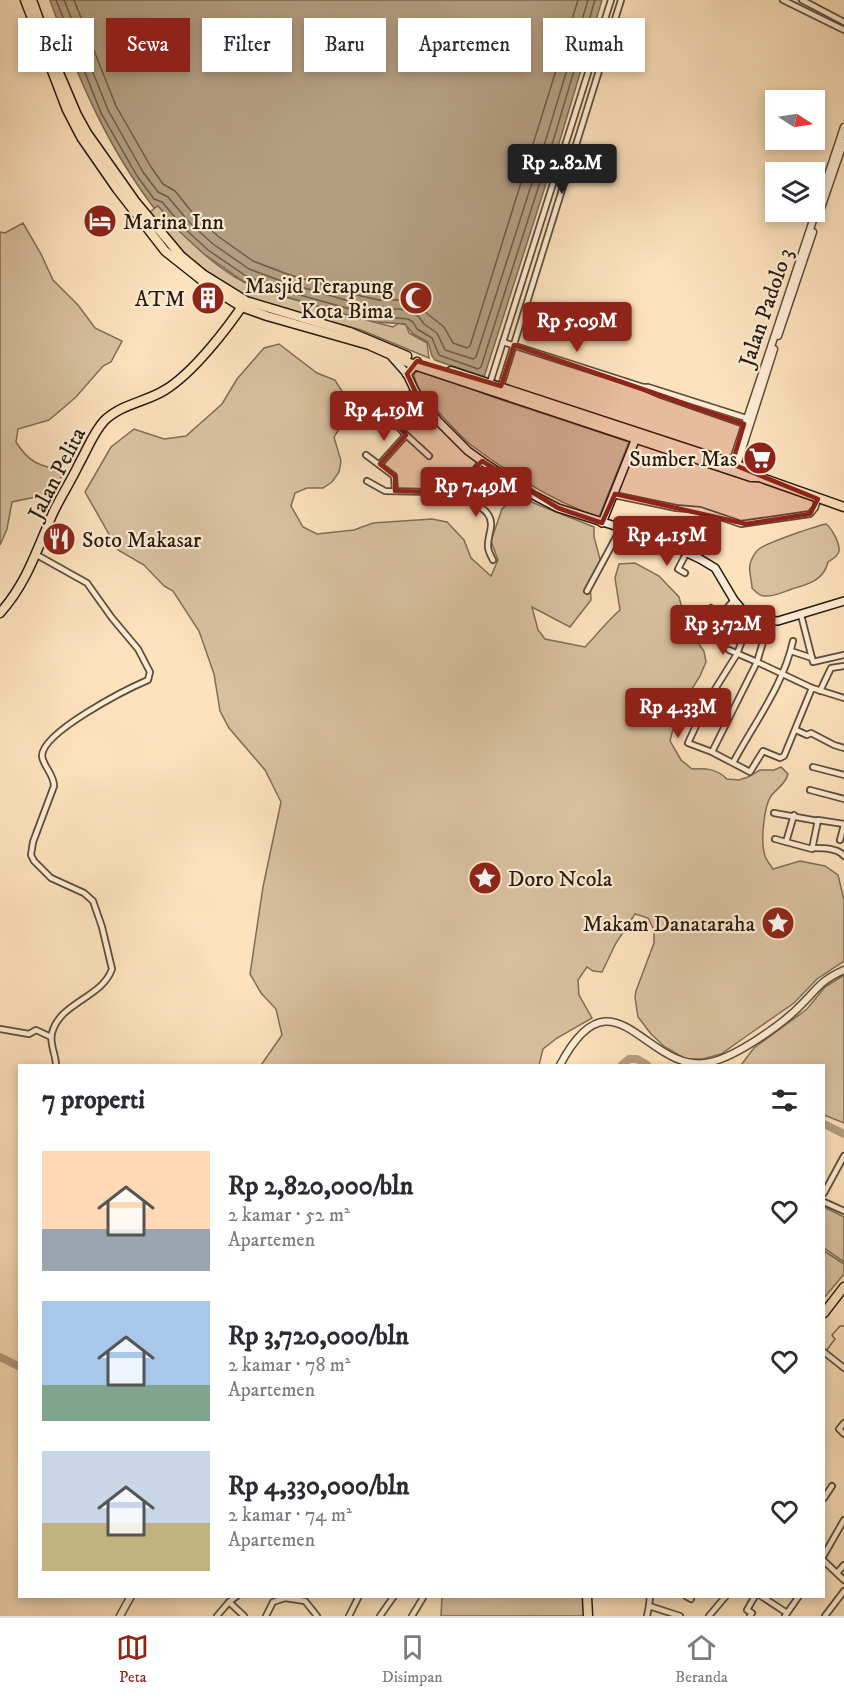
<!DOCTYPE html>
<html lang="id">
<head>
<meta charset="utf-8">
<style>
	:root { --surface:#fff; --page:#f2f2f3; --text:#2b2b33; --muted:#7c7c81; --line:#e1e1e2; --accent:#8f2418 }
	body { margin:0; font-family:"IM FELL DW Pica",serif; background:var(--page); color:var(--text); height:100vh; display:flex; flex-direction:column; font-size:22px; white-space:nowrap }
	* { box-sizing:border-box; margin:0 }
	p { font-size:20px; color:var(--muted) }
	.icon { flex:none; width:33px; height:33px; fill:none; stroke:currentColor; stroke-width:2; stroke-linecap:round; stroke-linejoin:round }
	.map { position:relative; flex:1; overflow:hidden }
	.sheet { position:absolute; left:18px; top:1064px; width:807px; height:534px; display:flex; flex-direction:column; background:var(--surface); border-radius:0px; box-shadow:0 3px 9px #0003 }
	.sheet>* { flex:none }
	.top-card { position:absolute; left:18px; top:18px; width:808px; height:54px; display:flex; gap:12px }
	.needle { width:39px; rotate:102deg }
	.buttons { position:absolute; left:765px; top:90px; display:grid; gap:12px }
	.buttons a { display:grid; place-items:center; width:60px; height:60px; border-radius:0px; background:var(--surface); box-shadow:0 3px 9px #0003; font-size:30px }
	.price { position:absolute; translate:-50% -51px; padding:0 14px; border-radius:6px; background:var(--accent); color:#fff; font-size:20px; line-height:39px; filter:drop-shadow(0 2px 3px #0008) }
	.price::after { content:''; position:absolute; left:50%; top:36px; width:18px; height:14px; margin-left:-9px; background:inherit; clip-path:polygon(0 0,100% 0,50% 100%) }
	.price.active { background:#222; color:#fff }
	ul { padding:0; list-style:none }
	li { display:flex; align-items:center; gap:18px; height:150px; padding:0 24px }
	li span { display:grid; place-items:center; flex:none; width:168px; height:120px; border-radius:0px; color:#555 }
	li>.icon { margin-inline-start:auto }
	span .icon { width:72px; height:72px; fill:#fffc; stroke-width:1 }
	li b { font-size:26px }
	h2 { display:flex; justify-content:space-between; align-items:center; height:72px; padding:0 24px; font-size:26px }
	.pill { padding:0 21px; border-radius:0px; background:var(--surface); box-shadow:0 3px 9px #0003; font-size:21px; line-height:54px }
	.pill.active { background:var(--accent); color:#fff }
	.tab-bar { display:flex; justify-content:space-around; align-items:center; height:84px; border-top:2px solid var(--line); background:var(--surface); font-size:16px; color:var(--muted) }
	.tab-bar a { display:grid; justify-items:center; gap:3px }
	.tab-bar .active { color:var(--accent) }
	.map>svg:first-child { display:block }
</style>
</head>
<body>
<div class="map">
<svg width="844" height="1616" viewBox="0 0 844 1616">
	<rect width="100%" height="100%" fill="#fde2bd"/>
	<filter id="stains"><feTurbulence type="fractalNoise" baseFrequency=".00333" numOctaves="4"/><feColorMatrix values="0 0 0 0 .2 0 0 0 0 .09 0 0 0 0 .02 0 0 0 .5 -.17"/></filter>
	<radialGradient id="worn" r=".72"><stop offset=".6" stop-color="#630" stop-opacity="0"/><stop offset="1" stop-color="#630" stop-opacity=".3"/></radialGradient>
	<!-- green -->
	<g fill="#d8c09f" stroke="#7f6e57" stroke-width="1.5">
		<path d="M158,205C180,232 204,258 235,277C254,289 278,295 300,301C331,310 362,319 393,327L399,323L406,325L409,333L427,343L429,358L361,330L288,311L243,296L191,262L149,213Z"/>
		<path d="M23,223L41,254L53,280L78,305L95,328L122,341L111,362L103,366L76,397L49,420L18,429L16,442C29,463 40,466 64,471L54,493L12,502L7,529L0,545V232L5,233Z"/>
		<path d="M279,344L317,373L335,380L345,396V420L334,437L341,461L339,472L332,482L323,488H307L295,493L291,506L303,527L317,534L354,530L373,523L432,519L447,522L464,540L471,558L491,576L498,560L491,541L502,509L517,495C542,508 568,516 594,527V537L601,563L590,582L591,600L570,627L532,607L538,630L545,639L585,647C597,635 606,622 620,610L615,578L619,564L635,563L659,576L679,597L688,630L704,651L706,662L700,676L677,713L670,741L681,760L692,769C706,768 717,769 727,779L739,780L748,777L760,770H774L781,767L788,774C786,784 777,788 771,796C764,806 761,840 764,852C765,859 769,863 773,869L800,861L825,866L838,875L844,900V961L817,979L794,1003L748,1035L721,1054L703,1059H686L665,1047L651,1034L638,1017L635,997L636,991L654,943V930L648,918L635,914L616,943L602,972L593,971L587,967L578,980L579,995L592,1018L557,1038L543,1049L539,1065H261L282,1035L276,1009L261,993L250,974L263,887L281,802L265,770L229,728L220,711L214,674L199,631L173,591L164,586L144,565L118,550L85,492L111,447L134,429L164,439L186,436L222,404L237,379L264,348Z"/>
		<path d="M421,369L493,397L629,442L599,517C553,502 510,474 471,445C461,437 451,425 442,416C431,404 415,390 414,374Z"/>
		<path d="M826,524C832,528 840,544 839,551C838,557 832,559 828,562C824,580 809,584 792,589C783,592 774,597 764,596C759,596 756,592 752,588C752,579 747,569 751,561C752,558 756,551 759,549C766,543 816,526 826,524Z"/>
		<path d="M844,975V1123L824,1115V1065H741L754,1048L807,1009L825,987Z"/>
		<path d="M824,1207L844,1217V1262L824,1248Z"/>
		<path d="M824,1251L844,1264V1274L824,1298Z"/>
		<path d="M442,1596H584L586,1616H441Z"/>
	</g>
	<!-- water -->
	<path fill="#b49e82" stroke="#7b6a54" stroke-width="1.5" d="M50,0H602L560,140L484,377L435,360L432,356L428,342L413,334L405,324L375,322L355,317L280,295L243,281L204,254L180,232L158,206L154,208C106,145 76,74 50,0Z"/>
	<g fill="none" stroke-linecap="round" stroke-linejoin="round">
		<!-- shore -->
		<g stroke="#6d5c48" stroke-width="1.5">
			<path d="M56,0L101,113L137,176L154,199L162,202L184,228L208,250L246,276L282,290L357,311L376,316L408,319L413,322L417,329L432,338L439,355L478,369L481,367L554,138L595,0"/>
			<path d="M64,0L108,110L143,172L158,192L168,197L190,223L213,244L249,269L284,282L359,304L377,309H400L411,312L419,317L424,324L437,333L445,350L473,359L476,357L547,136L588,0"/>
			<path d="M74,0L116,106L151,167L163,184L175,191L196,217L219,237L253,261L287,274L361,296L379,300H404L415,304L444,327L453,343L467,348L470,346L578,0"/>
		</g>
		<!-- stream -->
		<path stroke="#7b6a54" stroke-width="1.5" d="M826,1351L835,1339L832,1335L840,1326H844"/>
		<!-- river -->
		<g stroke="#b49e82" stroke-width="8">
			<path d="M622,1065L629,1059H637L647,1065"/>
			<path d="M824,1124L844,1134"/>
			<path d="M0,1357L20,1367"/>
		</g>
		<!-- minor casing -->
		<g stroke="#5c4d3a" stroke-width="8">
			<g id="minor">
				<path d="M783,0L844,30"/>
				<path d="M802,0L844,22"/>
				<path d="M503,342L643,387"/>
				<path d="M490,383L611,0"/>
				<path d="M501,386L621,0"/>
				<path d="M415,391L389,408L386,413L404,433L429,456"/>
				<path d="M744,424L661,395L643,387H648L746,418"/>
				<path d="M366,455L394,476L395,491"/>
				<path d="M380,464L406,435"/>
				<path d="M367,481L385,491L432,492L464,483L482,461"/>
				<path d="M464,483L462,497C470,504 481,505 487,513C496,524 487,535 488,547C488,551 491,556 493,560"/>
				<path d="M614,495L676,508L700,510L741,524L810,514L815,508L818,499"/>
				<path d="M37,555L87,583L112,618L138,649L150,672L148,680C127,689 42,732 42,756C43,766 54,774 54,786L33,842L31,855L34,861L51,878L84,893L93,901L102,927L112,969C102,998 60,1002 52,1033C49,1043 56,1055 56,1065"/>
				<path d="M685,573L678,569L687,552"/>
				<path d="M587,591L621,528"/>
				<path d="M711,608L736,626L746,631"/>
				<path d="M801,615L813,662L844,655"/>
				<path d="M720,616L734,600"/>
				<path d="M769,622L757,662L812,688L844,698"/>
				<path d="M729,650L757,662L712,752C725,759 737,765 750,772L763,751L780,758L784,756L812,688"/>
				<path d="M791,651L812,658"/>
				<path d="M820,691L831,668L844,666"/>
				<path d="M707,702L730,714"/>
				<path d="M796,730L807,735L811,733L834,745L844,748"/>
				<path d="M712,752L688,743L707,702L737,654L751,617"/>
				<path d="M734,761C755,722 783,686 793,641"/>
				<path d="M813,767L844,775"/>
				<path d="M810,790L844,799"/>
				<path d="M774,813L818,821"/>
				<path d="M775,839L812,849L818,820L844,824"/>
				<path d="M840,840L844,825"/>
				<path d="M786,842L794,815"/>
				<path d="M813,848C823,848 838,848 844,856"/>
				<path d="M0,1029L29,1034L36,1030L51,1037"/>
				<path d="M824,1193L844,1156"/>
				<path d="M824,1202L844,1211"/>
				<path d="M824,1352L844,1368"/>
				<path d="M844,1423L839,1429L844,1434"/>
				<path d="M824,1498L832,1486"/>
				<path d="M824,1555L844,1520"/>
				<path d="M824,1561L844,1580"/>
				<path d="M837,1573L844,1565"/>
				<path d="M686,1596L691,1599"/>
				<path d="M761,1596L787,1613"/>
				<path d="M229,1602L237,1596"/>
				<path d="M649,1606L650,1596"/>
				<path d="M217,1616L229,1602L244,1616"/>
				<path d="M266,1616L273,1602L285,1598L305,1601L317,1616"/>
				<path d="M349,1616L359,1596"/>
				<path d="M380,1616L394,1596"/>
				<path d="M412,1616L424,1596"/>
				<path d="M647,1616L649,1606L680,1616"/>
				<path d="M709,1616L726,1596"/>
				<path d="M750,1616L752,1613L747,1610L755,1596"/>
				<path d="M785,1616L799,1596"/>
				<path d="M825,1616L844,1591"/>
			</g>
		</g>
		<!-- tertiary casing -->
		<g stroke="#5c4d3a" stroke-width="9">
			<g id="tertiary">
				<path d="M819,214L844,141"/>
				<path d="M778,336L813,232"/>
				<path d="M732,464L844,127"/>
				<path d="M737,465L774,349"/>
				<path d="M560,1065C615,961 647,1078 711,1062C737,1056 783,1024 802,1004C819,987 820,981 844,970"/>
				<path d="M120,1616L131,1596"/>
			</g>
		</g>
		<!-- secondary casing -->
		<g stroke="#261b0f" stroke-width="10">
			<g id="secondary">
				<path d="M392,357L407,374L415,391L438,421L468,451L486,464L533,495L558,508L660,540L700,559L715,568L734,600L744,612L760,620L778,621L844,601"/>
				<path d="M602,523L636,438"/>
			</g>
		</g>
		<!-- trunk casing -->
		<g stroke="#261b0f" stroke-width="11">
			<g id="trunk">
				<path d="M25,0L67,110L81,137L117,189L165,251L213,289L242,307L267,316L369,345L414,365L751,477H759L844,507"/>
				<path d="M32,0L54,61L77,115L87,133L135,201L181,256L204,275L246,301L350,332L407,356"/>
				<path d="M451,371L737,465L752,471L758,477"/>
				<path d="M407,374L417,362"/>
				<path d="M0,613C27,583 37,549 53,513C61,496 71,481 79,464C87,450 93,433 104,421C121,404 146,402 165,390C193,373 227,329 245,302"/>
				<path d="M824,1313L844,1287"/>
				<path d="M587,1596L588,1616"/>
			</g>
		</g>
		<!-- minor -->
		<use href="#minor" stroke="#feecd4" stroke-width="4.5"/>
		<!-- tertiary -->
		<use href="#tertiary" stroke="#feecd4" stroke-width="6"/>
		<!-- secondary -->
		<use href="#secondary" stroke="#feecd4" stroke-width="7"/>
		<!-- trunk -->
		<use href="#trunk" stroke="#fde2bd" stroke-width="8"/>
	</g>
	<!-- marked area -->
	<path fill="#8f2418" fill-opacity="0.2" stroke="#8f2418" stroke-width="4.5" stroke-linejoin="round" d="M514,345L744,424L732,464L818,499L810,514L746,524L615,494L602,523L558,508L482,461L459,485L432,492L395,491V476L380,464L406,435L386,411L415,391L407,374L417,361L501,386Z"/>
	<!-- icons -->
	<defs>
		<g id="hotel-disc" transform="scale(1.725)"><circle r="9.5" fill="#8f2418" stroke="#feecd4"/><path d="M-6-4.5h1.5V1H6V5H4.5V3h-9V5H-6ZM-4 0a1.8 1.8 0 1 1 3.6 0ZM.5 0V-2.5h3Q6-2.5 6 0Z" fill="#fff"/></g>
		<g id="building-disc" transform="scale(1.725)"><circle r="9.5" fill="#8f2418" stroke="#feecd4"/><path d="M-4-6H4V6H1V3H-1V6H-4ZM-2.5-4.3h1.7v1.8h-1.7ZM.8-4.3h1.7v1.8H.8ZM-2.5-1h1.7V.8h-1.7ZM.8-1h1.7V.8H.8Z" fill="#fff"/></g>
		<g id="mosque-disc" transform="scale(1.725)"><circle r="9.5" fill="#8f2418" stroke="#feecd4"/><path d="M3.5-4.9A6 6 0 1 0 3.5 4.9A5 5 0 1 1 3.5-4.9Z" fill="#fff"/></g>
		<g id="supermarket-disc" transform="scale(1.725)"><circle r="9.5" fill="#8f2418" stroke="#feecd4"/><path d="M-6-5.5h2.5l.6 2H6L4.5 2H-2.5L-4.4-4H-6ZM-1.5 3.2a1.3 1.3 0 1 0 .1 0ZM3 3.2a1.3 1.3 0 1 0 .1 0Z" fill="#fff"/></g>
		<g id="restaurant-disc" transform="scale(1.725)"><circle r="9.5" fill="#8f2418" stroke="#feecd4"/><path d="M-5-6h1v4h1v-4h1v4h1v-4h1v5L-1.5 .5V6h-2V.5L-5-1ZM5-6V6H3V1.5H1.5Q1.5-4 5-6Z" fill="#fff"/></g>
		<g id="sight-disc" transform="scale(1.725)"><circle r="9.5" fill="#8f2418" stroke="#feecd4"/><path d="M0-6L1.8-2.2L6-1.7L2.9 1.2L3.7 5.4L0 3.3L-3.7 5.4L-2.9 1.2L-6-1.7L-1.8-2.2Z" fill="#fff"/></g>
	</defs>
	<g fill-rule="evenodd">
		<use href="#hotel-disc" x="100" y="221"/>
		<use href="#building-disc" x="208" y="298"/>
		<use href="#mosque-disc" x="416" y="298"/>
		<use href="#supermarket-disc" x="760" y="458"/>
		<use href="#restaurant-disc" x="59" y="539"/>
		<use href="#sight-disc" x="485" y="878"/>
		<use href="#sight-disc" x="778" y="923"/>
	</g>
	<g text-anchor="middle" stroke-width="4.5" stroke-linejoin="round" paint-order="stroke">
		<!-- poi labels -->
		<g font-size="22" fill="#261b0f" stroke="#feecd4" text-anchor="end">
			<text x="123" y="229" text-anchor="start">Marina Inn</text>
			<text x="393" y="293">Masjid Terapung<tspan x="393" dy="25">Kota Bima</tspan></text>
			<text x="185" y="306">ATM</text>
			<text x="737" y="466">Sumber Mas</text>
			<text x="82" y="547" text-anchor="start">Soto Makasar</text>
			<text x="508" y="886" text-anchor="start">Doro Ncola</text>
			<text x="755" y="931">Makam Danataraha</text>
		</g>
		<!-- street labels -->
		<g font-size="22" fill="#261b0f" stroke="#feecd4">
			<text transform="translate(765 307) rotate(-71)" y="8">Jalan Padolo 3</text>
			<text transform="translate(56 473) rotate(-63)" y="8">Jalan Pelita</text>
		</g>
	</g>
	<rect width="100%" height="100%" filter="url(#stains)"/>
	<rect width="100%" height="100%" fill="url(#worn)"/>
</svg>
<div class="buttons">
<a><svg class="needle" viewBox="-14 -14 28 28"><path d="M0-13l5 13h-10z" fill="#e53935"/><path d="M0 13l5-13h-10z" fill="#7c7c81"/></svg></a>
<a><svg class="icon" aria-label="layers" viewBox="0 0 24 24"><path d="M12 4l9 5-9 5-9-5zM3 14l9 5 9-5"/></svg></a>
</div>
<b class="price active" style="left:562px;top:195px">Rp 2.82M</b>
<b class="price" style="left:577px;top:353px">Rp 5.09M</b>
<b class="price" style="left:384px;top:442px">Rp 4.19M</b>
<b class="price" style="left:476px;top:518px">Rp 7.49M</b>
<b class="price" style="left:667px;top:567px">Rp 4.15M</b>
<b class="price" style="left:723px;top:656px">Rp 3.72M</b>
<b class="price" style="left:678px;top:739px">Rp 4.33M</b>
<div class="top-card">
<a class="pill">Beli</a>
<a class="pill active">Sewa</a>
<a class="pill">Filter</a>
<a class="pill">Baru</a>
<a class="pill">Apartemen</a>
<a class="pill">Rumah</a>
</div>
<section class="sheet">
<h2>7 properti<svg class="icon" aria-label="filters" viewBox="0 0 24 24"><path d="M4 7h16M4 17h16"/><circle cx="9" cy="7" r="2"/><circle cx="15" cy="17" r="2"/></svg></h2>
<ul>
<li><span style="background:linear-gradient(#ffd9b3 65%,#9aa5b1 0)"><svg class="icon" aria-label="home" viewBox="0 0 24 24"><path d="M3 11l9-7 9 7M6 9v11h12V9"/></svg></span><div><b>Rp 2,820,000/bln</b><p>2 kamar · 52 m²</p><p>Apartemen</p></div><svg class="icon" aria-label="heart" viewBox="0 0 24 24"><path d="M12 20l-8-8c-3-5 5-10 8-4 3-6 11-1 8 4z"/></svg></li>
<li><span style="background:linear-gradient(#a9c7e8 70%,#7fa58c 0)"><svg class="icon" aria-label="home" viewBox="0 0 24 24"><path d="M3 11l9-7 9 7M6 9v11h12V9"/></svg></span><div><b>Rp 3,720,000/bln</b><p>2 kamar · 78 m²</p><p>Apartemen</p></div><svg class="icon" aria-label="heart" viewBox="0 0 24 24"><path d="M12 20l-8-8c-3-5 5-10 8-4 3-6 11-1 8 4z"/></svg></li>
<li><span style="background:linear-gradient(#c9d6e8 60%,#c2b280 0)"><svg class="icon" aria-label="home" viewBox="0 0 24 24"><path d="M3 11l9-7 9 7M6 9v11h12V9"/></svg></span><div><b>Rp 4,330,000/bln</b><p>2 kamar · 74 m²</p><p>Apartemen</p></div><svg class="icon" aria-label="heart" viewBox="0 0 24 24"><path d="M12 20l-8-8c-3-5 5-10 8-4 3-6 11-1 8 4z"/></svg></li>
</ul>
</section>
</div>
<nav class="tab-bar">
<a class="active"><svg class="icon" aria-label="map" viewBox="0 0 24 24"><path d="M3 6l6-2 6 2 6-2v14l-6 2-6-2-6 2zM9 4v14M15 6v14"/></svg>Peta</a>
<a><svg class="icon" aria-label="saved" viewBox="0 0 24 24"><path d="M7 4h10v16l-5-4-5 4z"/></svg>Disimpan</a>
<a><svg class="icon" aria-label="home" viewBox="0 0 24 24"><path d="M3 11l9-7 9 7M6 9v11h12V9"/></svg>Beranda</a>
</nav>
</body>
</html>
